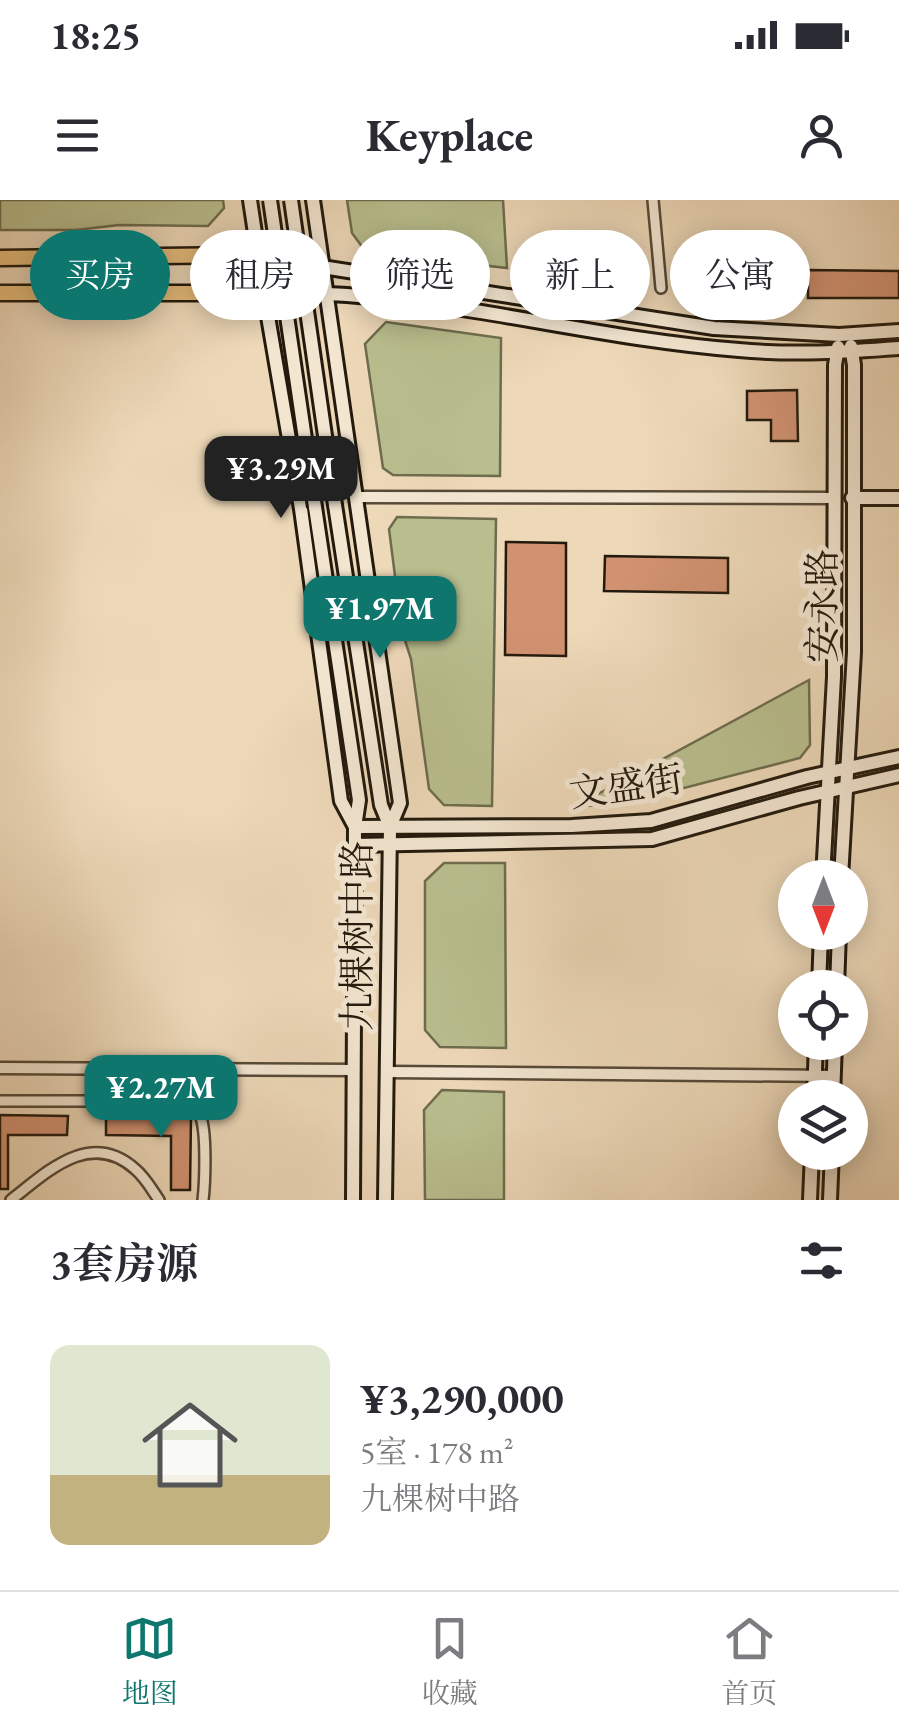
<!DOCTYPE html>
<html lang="zh">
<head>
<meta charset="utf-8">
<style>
	:root { --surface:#fff; --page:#f7f7f7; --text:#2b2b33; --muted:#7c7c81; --line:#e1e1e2; --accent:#0f766e }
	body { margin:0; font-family:"EB Garamond","Noto Serif SC",serif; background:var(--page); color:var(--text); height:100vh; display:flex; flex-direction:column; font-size:38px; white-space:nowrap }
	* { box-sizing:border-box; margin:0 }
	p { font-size:32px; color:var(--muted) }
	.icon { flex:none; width:55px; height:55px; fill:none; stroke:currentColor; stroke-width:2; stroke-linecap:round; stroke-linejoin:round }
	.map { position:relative; height:1000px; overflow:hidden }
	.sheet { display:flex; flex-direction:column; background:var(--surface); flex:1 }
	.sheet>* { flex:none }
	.hud { position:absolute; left:30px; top:30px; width:840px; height:90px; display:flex; gap:20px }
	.needle { width:65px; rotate:180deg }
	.buttons { position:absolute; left:778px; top:660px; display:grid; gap:20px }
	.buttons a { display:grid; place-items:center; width:90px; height:90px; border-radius:50%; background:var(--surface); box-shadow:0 5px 25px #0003; font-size:50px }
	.price { position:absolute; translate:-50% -85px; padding:0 22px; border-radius:20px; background:var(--accent); color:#fff; font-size:32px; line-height:65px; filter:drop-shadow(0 2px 5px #0008) }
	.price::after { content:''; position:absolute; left:50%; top:60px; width:30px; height:22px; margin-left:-15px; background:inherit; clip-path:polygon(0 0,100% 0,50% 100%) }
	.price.on { background:#222; color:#fff }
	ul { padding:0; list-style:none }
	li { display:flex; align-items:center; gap:30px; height:250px; padding:0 50px }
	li+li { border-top:2px solid var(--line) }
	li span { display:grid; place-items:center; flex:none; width:280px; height:200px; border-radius:20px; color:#555 }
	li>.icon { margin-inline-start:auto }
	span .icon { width:120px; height:120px; fill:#fffc; stroke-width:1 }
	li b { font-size:42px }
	h2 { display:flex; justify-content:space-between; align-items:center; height:120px; padding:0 50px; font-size:42px }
	.pill { padding:0 35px; border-radius:45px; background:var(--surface); box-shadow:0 5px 25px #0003; font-size:35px; line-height:90px }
	.pill.on { background:var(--accent); color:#fff }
	.status { display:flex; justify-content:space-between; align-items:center; height:70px; padding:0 50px; background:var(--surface); direction:ltr }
	.status svg { height:28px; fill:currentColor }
	header { display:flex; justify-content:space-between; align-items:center; height:130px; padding:0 50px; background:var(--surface); font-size:45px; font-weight:700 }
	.menu { display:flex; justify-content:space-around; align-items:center; height:140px; border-top:2px solid var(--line); background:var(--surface); font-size:28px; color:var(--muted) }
	.menu a { display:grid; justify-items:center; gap:5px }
	.menu .on { color:var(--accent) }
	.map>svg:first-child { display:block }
</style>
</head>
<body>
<div class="status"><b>18:25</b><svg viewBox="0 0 49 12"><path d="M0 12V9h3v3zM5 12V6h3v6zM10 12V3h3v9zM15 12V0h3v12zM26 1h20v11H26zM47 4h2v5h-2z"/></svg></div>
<header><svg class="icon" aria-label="menu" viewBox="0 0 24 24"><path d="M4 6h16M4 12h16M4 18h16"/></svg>Keyplace<svg class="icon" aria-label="person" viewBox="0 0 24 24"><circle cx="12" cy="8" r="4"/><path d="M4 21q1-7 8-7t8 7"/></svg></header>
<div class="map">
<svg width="899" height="1000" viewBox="0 0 899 1000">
	<rect width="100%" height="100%" fill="#edd8b8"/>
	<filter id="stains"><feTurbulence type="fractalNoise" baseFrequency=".002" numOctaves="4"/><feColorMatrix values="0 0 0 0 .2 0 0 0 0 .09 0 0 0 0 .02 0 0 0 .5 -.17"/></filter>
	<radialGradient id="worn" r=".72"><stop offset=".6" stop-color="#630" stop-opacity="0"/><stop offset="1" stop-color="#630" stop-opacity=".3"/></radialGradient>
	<!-- green -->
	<g fill="#b9be8e" stroke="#6e6c4e" stroke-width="2.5">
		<path d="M0,0H223L224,8L208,26L119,25L76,30H0Z"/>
		<path d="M347,0H503L507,68L366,52L352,33Z"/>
		<path d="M386,122L501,138L500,276L393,275L383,268L365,144Z"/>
		<path d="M397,317L496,319L492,606L444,605L429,589L411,459L402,431L389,329Z"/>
		<path d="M809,480L810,545L800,558L630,602L574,607Z"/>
		<path d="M444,663H505L506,848L440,847L425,830V681Z"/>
		<path d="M442,890L504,892V1000H425L424,910Z"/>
	</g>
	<!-- building -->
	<g fill="#d19272" stroke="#231a0d" stroke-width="2.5">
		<path d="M808,70L899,71V98H808Z"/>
		<path d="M797,190L798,241H771V220H747V191Z"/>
		<path d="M506,342L566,343V456L505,455Z"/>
		<path d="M605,356L728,358V393L604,391Z"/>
		<path d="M0,915L68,916L67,935H8V989H0Z"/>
		<path d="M106,916H191L190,990H171V936L106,935Z"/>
	</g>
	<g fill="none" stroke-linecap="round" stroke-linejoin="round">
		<!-- minor casing -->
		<g stroke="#564a38" stroke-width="14">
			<g id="minor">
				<path d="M653,0L661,88"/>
				<path d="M0,901H180C189,904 196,906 200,915C207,930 205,983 203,1000"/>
				<path d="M11,1000C47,972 90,929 135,969C145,977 152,990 159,1000"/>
			</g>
		</g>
		<!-- tertiary casing -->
		<g stroke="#564a38" stroke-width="15">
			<g id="tertiary">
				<path d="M355,297L833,298"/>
				<path d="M0,868L354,870"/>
				<path d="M386,872L834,876"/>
			</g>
		</g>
		<!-- secondary casing -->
		<g stroke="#231a0d" stroke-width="18">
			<g id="secondary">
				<path d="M250,0L264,93L301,309L341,601L355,627"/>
				<path d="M313,0L400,603L390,627"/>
				<path d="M258,57L714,128L839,135L899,131"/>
				<path d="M264,93C291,94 320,93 347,95C479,105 608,140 739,150C792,155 846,152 899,148"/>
				<path d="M852,298H899"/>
				<path d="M335,305L381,605L390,627L385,1000"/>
				<path d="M315,307L359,600L355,627L353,1000"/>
				<path d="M355,627L572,626L651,621L807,577L899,557"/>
				<path d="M356,645L652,639L799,598L899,575"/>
				<path d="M823,678L834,477L835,165L838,147"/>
				<path d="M841,678L854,452V165L851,146"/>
				<path d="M819,788L821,732"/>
				<path d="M837,788L839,732"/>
				<path d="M814,898L816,842"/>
				<path d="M833,898L835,842"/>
				<path d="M810,1000L812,952"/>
				<path d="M830,1000L832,952"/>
			</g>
		</g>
		<!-- primary casing -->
		<g stroke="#231a0d" stroke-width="19">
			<g id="primary">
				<path d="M0,58L241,55L258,57"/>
				<path d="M0,93H264"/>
			</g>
		</g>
		<!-- minor -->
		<use href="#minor" stroke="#f3e6d1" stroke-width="9"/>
		<!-- tertiary -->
		<use href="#tertiary" stroke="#f3e6d1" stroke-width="10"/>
		<!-- secondary -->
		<use href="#secondary" stroke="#f3e6d1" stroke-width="12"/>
		<!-- primary -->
		<use href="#primary" stroke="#e6bc7c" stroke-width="14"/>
		<!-- secondary-bridge casing -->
		<g stroke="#231a0d" stroke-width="18" stroke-linecap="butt">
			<g id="secondary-bridge">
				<path d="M270,0L315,307"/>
				<path d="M291,0L335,305"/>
			</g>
		</g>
		<!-- secondary-bridge -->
		<use href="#secondary-bridge" stroke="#f3e6d1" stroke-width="12"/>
	</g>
	<g text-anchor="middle" stroke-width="10" stroke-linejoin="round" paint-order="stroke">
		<!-- street labels -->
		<g font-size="38" fill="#231a0d" stroke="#f3e6d1">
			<text transform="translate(822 406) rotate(-90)" y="13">安永路</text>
			<text transform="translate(626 586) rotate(-8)" y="13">文盛街</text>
			<text transform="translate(357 736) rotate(-90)" y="13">九棵树中路</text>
		</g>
	</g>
	<rect width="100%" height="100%" filter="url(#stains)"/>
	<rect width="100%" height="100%" fill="url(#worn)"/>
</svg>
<div class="buttons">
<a><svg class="needle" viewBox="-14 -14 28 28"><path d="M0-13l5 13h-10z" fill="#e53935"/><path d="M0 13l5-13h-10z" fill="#7c7c81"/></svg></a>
<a><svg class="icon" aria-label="locate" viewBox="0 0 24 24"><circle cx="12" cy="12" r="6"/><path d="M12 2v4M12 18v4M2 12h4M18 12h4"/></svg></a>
<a><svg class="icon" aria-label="layers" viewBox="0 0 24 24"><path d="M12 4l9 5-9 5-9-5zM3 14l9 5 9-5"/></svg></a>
</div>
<b class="price on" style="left:281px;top:321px">¥3.29M</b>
<b class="price" style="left:380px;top:461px">¥1.97M</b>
<b class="price" style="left:161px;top:940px">¥2.27M</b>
<div class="hud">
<a class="pill on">买房</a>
<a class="pill">租房</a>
<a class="pill">筛选</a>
<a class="pill">新上</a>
<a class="pill">公寓</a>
</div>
</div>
<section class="sheet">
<h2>3套房源<svg class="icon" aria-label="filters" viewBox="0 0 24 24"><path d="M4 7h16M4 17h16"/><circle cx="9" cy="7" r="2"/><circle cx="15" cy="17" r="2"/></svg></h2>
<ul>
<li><span style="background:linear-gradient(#dfe7d0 65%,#c2b280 0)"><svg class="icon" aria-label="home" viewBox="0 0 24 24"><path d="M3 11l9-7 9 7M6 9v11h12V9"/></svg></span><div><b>¥3,290,000</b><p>5室 · 178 m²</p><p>九棵树中路</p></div></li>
</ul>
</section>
<nav class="menu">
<a class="on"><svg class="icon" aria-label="map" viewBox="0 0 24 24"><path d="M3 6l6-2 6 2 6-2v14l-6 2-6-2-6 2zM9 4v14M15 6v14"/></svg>地图</a>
<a><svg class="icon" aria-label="saved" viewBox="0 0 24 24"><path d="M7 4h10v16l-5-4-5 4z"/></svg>收藏</a>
<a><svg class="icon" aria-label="home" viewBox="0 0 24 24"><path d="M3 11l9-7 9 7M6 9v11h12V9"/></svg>首页</a>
</nav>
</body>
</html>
